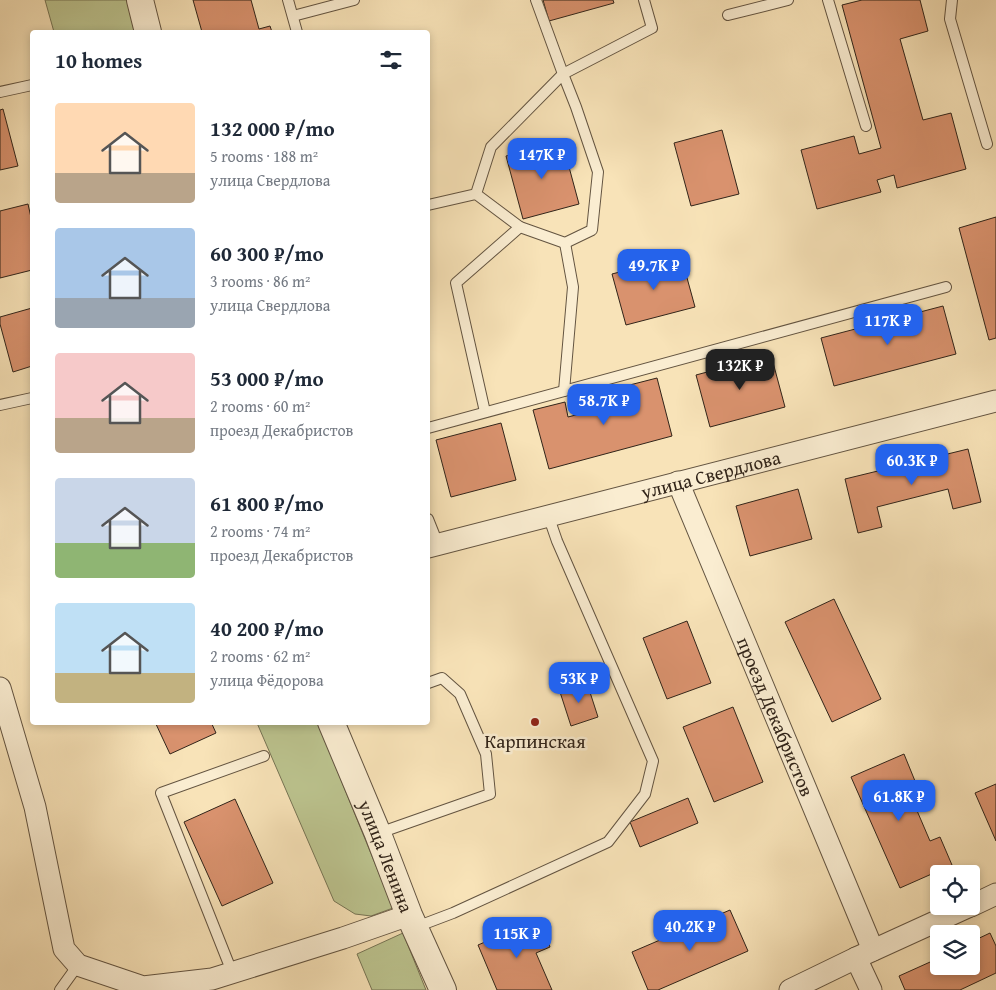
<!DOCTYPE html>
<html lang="en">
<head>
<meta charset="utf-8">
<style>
	:root { --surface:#fff; --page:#f6f6f7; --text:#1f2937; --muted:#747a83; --accent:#2563eb }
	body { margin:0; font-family:"Gentium Book Plus",serif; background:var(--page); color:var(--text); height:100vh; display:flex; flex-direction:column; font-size:19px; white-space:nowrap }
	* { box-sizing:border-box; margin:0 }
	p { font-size:16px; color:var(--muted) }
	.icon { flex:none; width:28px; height:28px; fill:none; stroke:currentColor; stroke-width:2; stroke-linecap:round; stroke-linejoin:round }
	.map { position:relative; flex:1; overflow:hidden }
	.drawer { position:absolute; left:30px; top:30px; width:400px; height:695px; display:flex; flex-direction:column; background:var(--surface); border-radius:5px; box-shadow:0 2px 8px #0003 }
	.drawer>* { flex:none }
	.fabs { position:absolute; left:930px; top:865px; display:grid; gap:10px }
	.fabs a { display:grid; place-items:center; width:50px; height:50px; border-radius:5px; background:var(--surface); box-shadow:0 2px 8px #0003; font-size:25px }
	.price { position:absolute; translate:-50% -42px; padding:0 11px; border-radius:10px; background:var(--accent); color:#fff; font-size:16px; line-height:32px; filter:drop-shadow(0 1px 2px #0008) }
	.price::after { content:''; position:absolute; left:50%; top:30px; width:15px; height:11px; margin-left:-8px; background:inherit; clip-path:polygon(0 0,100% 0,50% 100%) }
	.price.on { background:#222; color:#fff }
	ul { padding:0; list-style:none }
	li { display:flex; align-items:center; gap:15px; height:125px; padding:0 25px }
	li span { display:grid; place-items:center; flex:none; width:140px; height:100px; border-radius:5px; color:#555 }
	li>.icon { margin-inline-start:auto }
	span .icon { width:60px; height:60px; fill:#fffc; stroke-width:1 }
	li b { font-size:21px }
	h2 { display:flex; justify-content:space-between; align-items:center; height:60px; padding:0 25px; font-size:21px }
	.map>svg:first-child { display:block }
</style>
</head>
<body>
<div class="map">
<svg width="996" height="990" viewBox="0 0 996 990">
	<rect width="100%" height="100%" fill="#f8e3b8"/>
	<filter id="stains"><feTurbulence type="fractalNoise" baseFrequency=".004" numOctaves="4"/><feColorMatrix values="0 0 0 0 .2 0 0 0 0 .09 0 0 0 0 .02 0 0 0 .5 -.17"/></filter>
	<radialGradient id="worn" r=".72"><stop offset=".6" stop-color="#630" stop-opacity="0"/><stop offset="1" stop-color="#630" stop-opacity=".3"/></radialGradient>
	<!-- green -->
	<g fill="#bcc48f" stroke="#767454">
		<path d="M45,0H127L135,32H54Z"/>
		<path d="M257,723H318L393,908L371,916L355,914L334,901Z"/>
		<path d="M403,933L426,990H372L357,954Z"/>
	</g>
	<!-- building -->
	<g fill="#d9926e" stroke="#312419">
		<path d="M193,0H251L259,29L270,26L272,32H202Z"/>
		<path d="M543,0H613L614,3L549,21Z"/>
		<path d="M862,0H920L928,31L900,39L923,120L951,113L966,169L897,188L894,175L877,180L881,192L817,209L801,150L854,136L859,154L881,148L842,5Z"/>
		<path d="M3,109L18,166L0,170V110Z"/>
		<path d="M722,130L739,194L691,206L674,143Z"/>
		<path d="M562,141L579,204L523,219L506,156Z"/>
		<path d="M28,204L32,222V270L0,278V211Z"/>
		<path d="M996,217V338L989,340L959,228Z"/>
		<path d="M681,256L695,307L626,325L612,274Z"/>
		<path d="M943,306L956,354L834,386L821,338Z"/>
		<path d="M32,308V366L13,372L0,324V317Z"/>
		<path d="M771,355L785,407L710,427L696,375Z"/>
		<path d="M657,378L672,436L549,469L533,410L565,402L568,417L622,403L618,388Z"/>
		<path d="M501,423L516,480L451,497L436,440Z"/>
		<path d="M968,449L981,502L953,509L948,489L877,507L882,527L858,533L845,479Z"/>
		<path d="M798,489L812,539L750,556L736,506Z"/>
		<path d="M834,599L881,699L832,722L785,622Z"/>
		<path d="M687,621L711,683L667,699L643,638Z"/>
		<path d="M587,683L598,717L571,726L560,692Z"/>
		<path d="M733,707L763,782L714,802L683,727Z"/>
		<path d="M155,722H211L216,733L170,754Z"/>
		<path d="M904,754L915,781L906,785L930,841L940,837L952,865L900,888L851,777Z"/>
		<path d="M996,784V841L975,793Z"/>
		<path d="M688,798L698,823L640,847L630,822Z"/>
		<path d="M235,799L273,883L222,906L184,822Z"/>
		<path d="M730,910L748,951L658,990H648L632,952Z"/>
		<path d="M539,919L550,947L536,953L552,990H497L478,945Z"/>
		<path d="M990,933L996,946V973L960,990H905L899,976L939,958V966H971V942Z"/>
	</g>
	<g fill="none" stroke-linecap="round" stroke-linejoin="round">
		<!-- service casing -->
		<g stroke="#635441" stroke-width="12">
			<g id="service">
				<path d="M288,0L297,32"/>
				<path d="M536,0L563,74L652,28L644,0"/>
				<path d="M828,0L866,126"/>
				<path d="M952,0L950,19L987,144"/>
				<path d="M728,15L788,0"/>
				<path d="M293,16L354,0"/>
				<path d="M0,92L32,85"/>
				<path d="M428,205L476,194L520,227L565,243L592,230L598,172L576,107L563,74L491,147L476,194"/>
				<path d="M564,391L573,287L565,243"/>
				<path d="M0,405L32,398"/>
				<path d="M485,412L456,283L520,227"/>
				<path d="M428,428L946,287"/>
				<path d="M428,519L438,544"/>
				<path d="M379,833L490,794L486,754L460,694L442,678L428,683"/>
				<path d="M416,927L453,913L608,842L645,794L653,761L557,541L548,515"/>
				<path d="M232,972L161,793L264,756"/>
				<path d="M60,990L78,965"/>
			</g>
		</g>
		<!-- minor casing -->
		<g stroke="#635441" stroke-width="23">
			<g id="minor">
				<path id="s1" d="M678,482L873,950"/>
				<path id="s2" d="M428,547L996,401"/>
				<path d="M0,688L35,807L64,949L78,965L143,987L212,979L343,938L409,915"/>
				<path d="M971,906L996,894"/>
				<path d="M856,958L871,990"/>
				<path d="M790,990L856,958L970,906"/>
			</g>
		</g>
		<!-- tertiary casing -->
		<g stroke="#635441" stroke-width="28">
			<g id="tertiary">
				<path d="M140,0L148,32"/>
				<path id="s3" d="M331,722L378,834L409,915L443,990"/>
			</g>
		</g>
		<!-- service -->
		<use href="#service" stroke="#faedd1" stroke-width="10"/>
		<!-- minor -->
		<use href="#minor" stroke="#faedd1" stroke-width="21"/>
		<!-- tertiary -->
		<use href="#tertiary" stroke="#faedd1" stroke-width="26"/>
	</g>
	<!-- markers -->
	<circle fill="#8f2418" stroke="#faedd1" stroke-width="2" cx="535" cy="722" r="5"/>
	<g text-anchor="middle" stroke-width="5" stroke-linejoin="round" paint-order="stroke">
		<!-- street labels -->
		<g font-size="19" fill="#312419" stroke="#faedd1">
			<text dy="7" stroke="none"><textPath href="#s2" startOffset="292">улица Свердлова</textPath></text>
			<text dy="7" stroke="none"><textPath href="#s1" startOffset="254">проезд Декабристов</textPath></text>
			<text dy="7" stroke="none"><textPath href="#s3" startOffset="145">улица Ленина</textPath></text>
		</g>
		<!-- poi labels -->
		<g font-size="19" fill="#312419" stroke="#faedd1">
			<text x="535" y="748">Карпинская</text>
		</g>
	</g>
	<rect width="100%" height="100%" filter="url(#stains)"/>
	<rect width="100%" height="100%" fill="url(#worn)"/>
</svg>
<div class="fabs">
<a><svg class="icon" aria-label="locate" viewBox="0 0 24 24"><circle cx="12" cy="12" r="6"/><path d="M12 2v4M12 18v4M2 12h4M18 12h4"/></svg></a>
<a><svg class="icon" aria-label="layers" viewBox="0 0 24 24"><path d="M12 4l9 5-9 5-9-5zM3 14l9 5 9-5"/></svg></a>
</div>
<b class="price" style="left:542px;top:180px">147K ₽</b>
<b class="price" style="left:654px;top:291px">49.7K ₽</b>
<b class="price" style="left:888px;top:346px">117K ₽</b>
<b class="price on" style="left:740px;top:391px">132K ₽</b>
<b class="price" style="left:604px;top:426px">58.7K ₽</b>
<b class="price" style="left:912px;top:486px">60.3K ₽</b>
<b class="price" style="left:579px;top:704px">53K ₽</b>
<b class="price" style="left:899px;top:822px">61.8K ₽</b>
<b class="price" style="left:690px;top:952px">40.2K ₽</b>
<b class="price" style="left:517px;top:959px">115K ₽</b>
<section class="drawer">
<h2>10 homes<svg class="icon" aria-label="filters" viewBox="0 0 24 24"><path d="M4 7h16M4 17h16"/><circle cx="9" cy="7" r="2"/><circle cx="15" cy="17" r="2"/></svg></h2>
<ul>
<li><span style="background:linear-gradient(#ffd9b3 70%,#b9a48a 0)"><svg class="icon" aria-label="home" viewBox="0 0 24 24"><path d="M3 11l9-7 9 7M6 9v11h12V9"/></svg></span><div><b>132 000 ₽/mo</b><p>5 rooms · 188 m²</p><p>улица Свердлова</p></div></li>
<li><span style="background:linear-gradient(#a9c7e8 70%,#9aa5b1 0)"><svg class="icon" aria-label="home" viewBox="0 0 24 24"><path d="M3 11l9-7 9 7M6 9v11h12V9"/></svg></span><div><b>60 300 ₽/mo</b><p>3 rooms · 86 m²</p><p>улица Свердлова</p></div></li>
<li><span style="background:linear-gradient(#f6c9c9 65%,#b9a48a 0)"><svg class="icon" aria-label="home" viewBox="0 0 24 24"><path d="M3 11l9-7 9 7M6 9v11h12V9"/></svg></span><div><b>53 000 ₽/mo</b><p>2 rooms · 60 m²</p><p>проезд Декабристов</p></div></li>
<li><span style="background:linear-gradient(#c9d6e8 65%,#8fb573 0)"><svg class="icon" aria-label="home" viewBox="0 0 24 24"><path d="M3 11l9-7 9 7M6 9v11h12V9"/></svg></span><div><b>61 800 ₽/mo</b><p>2 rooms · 74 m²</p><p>проезд Декабристов</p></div></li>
<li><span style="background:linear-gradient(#bfe0f5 70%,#c2b280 0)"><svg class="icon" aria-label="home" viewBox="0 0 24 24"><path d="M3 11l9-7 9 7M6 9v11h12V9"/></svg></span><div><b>40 200 ₽/mo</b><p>2 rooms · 62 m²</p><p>улица Фёдорова</p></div></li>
</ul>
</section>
</div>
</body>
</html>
